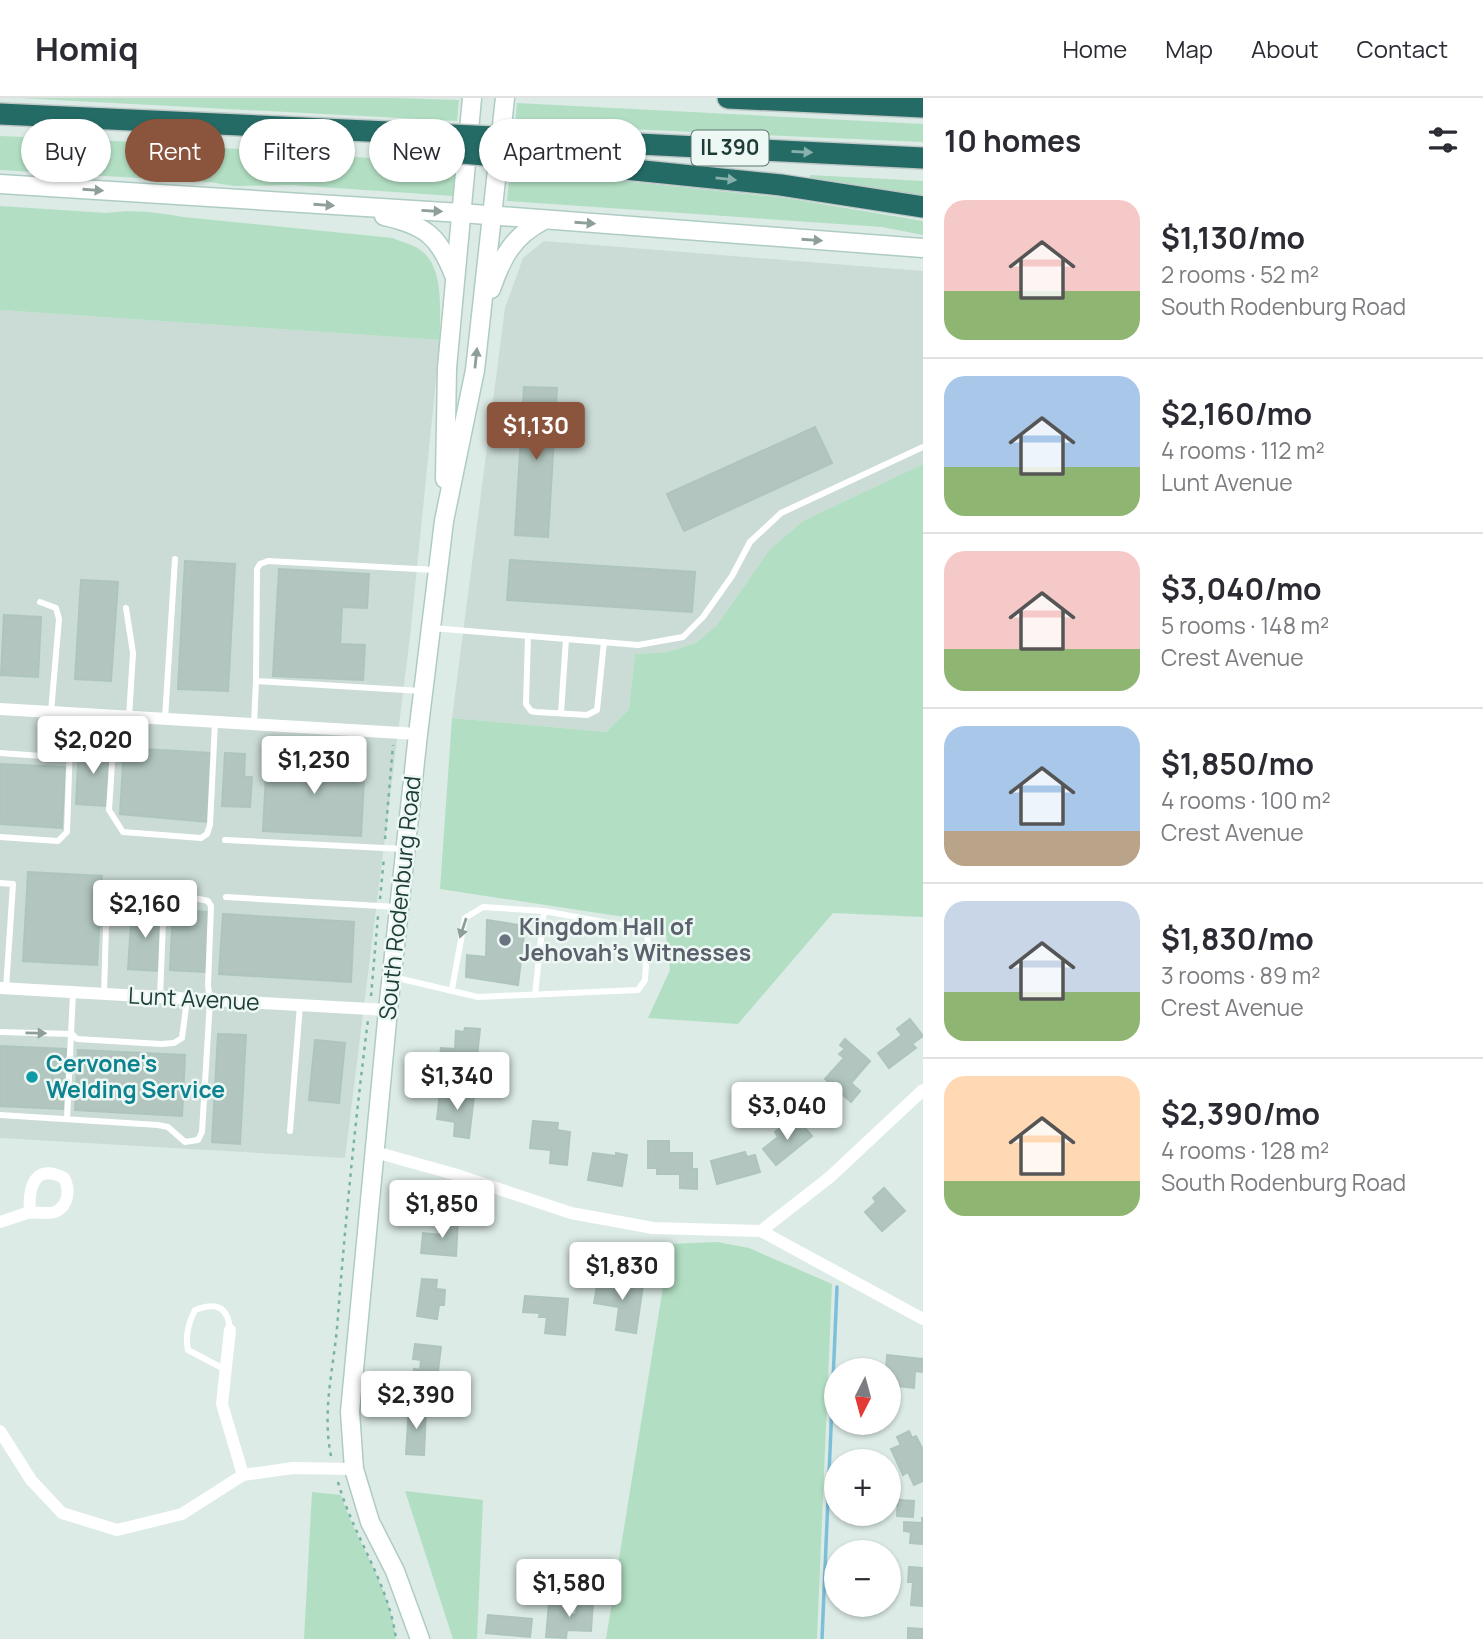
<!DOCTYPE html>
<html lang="en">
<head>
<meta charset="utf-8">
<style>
	:root { --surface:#fff; --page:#f7f7f7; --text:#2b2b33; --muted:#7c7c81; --line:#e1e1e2; --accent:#8a553c }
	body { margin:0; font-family:Manrope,sans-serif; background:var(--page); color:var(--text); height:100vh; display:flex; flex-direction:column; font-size:26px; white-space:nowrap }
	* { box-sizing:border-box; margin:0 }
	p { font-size:23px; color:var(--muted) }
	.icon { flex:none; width:38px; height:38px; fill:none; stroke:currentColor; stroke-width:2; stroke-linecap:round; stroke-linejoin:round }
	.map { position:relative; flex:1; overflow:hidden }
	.details { display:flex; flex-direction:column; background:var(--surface); width:560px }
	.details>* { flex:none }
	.hud { position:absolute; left:21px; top:21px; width:665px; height:63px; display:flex; gap:14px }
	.needle { width:46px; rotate:186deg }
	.buttons { position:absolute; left:824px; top:1260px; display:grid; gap:14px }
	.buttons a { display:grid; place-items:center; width:77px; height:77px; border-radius:50%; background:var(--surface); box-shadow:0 2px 5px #0004; font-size:35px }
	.price { position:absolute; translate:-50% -60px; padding:0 16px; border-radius:7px; background:#fff; color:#222; font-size:23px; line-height:46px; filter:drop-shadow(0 2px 4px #0008) }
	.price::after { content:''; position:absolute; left:50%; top:42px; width:21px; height:16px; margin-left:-10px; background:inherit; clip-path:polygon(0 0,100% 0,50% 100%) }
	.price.on { background:var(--accent); color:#fff }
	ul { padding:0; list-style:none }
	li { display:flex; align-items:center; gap:21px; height:175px; padding:0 21px }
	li+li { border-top:2px solid var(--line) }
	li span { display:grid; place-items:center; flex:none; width:196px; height:140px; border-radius:21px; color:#555 }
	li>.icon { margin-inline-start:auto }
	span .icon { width:84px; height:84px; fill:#fffc; stroke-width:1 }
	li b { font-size:30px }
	h2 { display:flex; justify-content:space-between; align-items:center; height:84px; padding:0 21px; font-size:30px }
	.pill { padding:0 24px; border-radius:32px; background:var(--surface); box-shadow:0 2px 5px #0004; font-size:24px; line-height:63px }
	.pill.on { background:var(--accent); color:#fff }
	header { display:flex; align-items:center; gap:42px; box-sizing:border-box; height:98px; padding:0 35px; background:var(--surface); border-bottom:2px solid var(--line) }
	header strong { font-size:33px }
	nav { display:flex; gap:38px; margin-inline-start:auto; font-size:24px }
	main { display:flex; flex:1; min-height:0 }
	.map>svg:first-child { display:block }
</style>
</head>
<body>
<header>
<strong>Homiq</strong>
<nav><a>Home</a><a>Map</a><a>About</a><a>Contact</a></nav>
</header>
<main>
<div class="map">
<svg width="923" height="1541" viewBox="0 0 923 1541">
	<rect width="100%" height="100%" fill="#dcebe6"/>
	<!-- built -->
	<g fill="#cbdbd5">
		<path d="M544,143L923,173V366L803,423L770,451L717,527L696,545L667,554L635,556L629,611L606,634L452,620L505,210L523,160Z"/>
		<path d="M0,212L440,242L410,539L345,1060L0,1040Z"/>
	</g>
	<!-- green -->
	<g fill="#b2dfc3">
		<path d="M19,0H393L459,2L457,23Z"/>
		<path d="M517,5L923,26V44L515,26Z"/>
		<path d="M0,38L136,44L457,66L453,98L292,87L234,88L209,84L0,72Z"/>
		<path d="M510,71L786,100L923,123V137L882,129L507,103Z"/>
		<path d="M810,77L923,83V100L810,80Z"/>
		<path d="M0,108L107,115C133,111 157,114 183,119L393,140C401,144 412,146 419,151C446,169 439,214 440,242L0,212Z"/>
		<path d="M923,366V819L833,815L738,926L648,920L670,872L666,836L644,822L440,791L452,620L606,634L629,611L635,556L667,554L696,545L717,527L770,451L803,423Z"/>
		<path d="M717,1144L749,1150L832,1186L817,1541H606L670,1146Z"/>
		<path d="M405,1393L483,1402L477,1541H453Z"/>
		<path d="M312,1394L341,1397C357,1446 390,1489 396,1541H304Z"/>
	</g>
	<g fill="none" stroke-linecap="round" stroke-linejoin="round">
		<!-- stream -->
		<path stroke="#7dbfd8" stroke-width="3.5" d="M822,1541L837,1189"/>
	</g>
	<!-- building -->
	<g fill="#b2c6bf" stroke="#aec5be" stroke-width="2">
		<path d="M524,289L557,290L548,439L515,437Z"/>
		<path d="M815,329L832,365L684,433L667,396Z"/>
		<path d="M510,462L695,474L692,514L507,502Z"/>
		<path d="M185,463L235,466L228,593L178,591Z"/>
		<path d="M279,471L369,476L367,510L342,509L340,546L365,547L363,582L273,578Z"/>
		<path d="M81,482L118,484L111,583L75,581Z"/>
		<path d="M4,517L41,519L38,579L1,577Z"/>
		<path d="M79,648L109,649L106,708L76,706Z"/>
		<path d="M124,650L212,655L208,724L120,716Z"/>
		<path d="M225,655L245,656L244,679H252L250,709L222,708Z"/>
		<path d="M267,658L365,663L361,738L263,733Z"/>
		<path d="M0,666L65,669L62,730L0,726Z"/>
		<path d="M28,774L102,778L97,867L23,863Z"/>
		<path d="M132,811L161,813L158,873L128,871Z"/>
		<path d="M173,812L209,814L205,874L170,872Z"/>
		<path d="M223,816L354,824L351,884L219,876Z"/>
		<path d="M487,822L525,828L518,887L466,879L467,857L486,859Z"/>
		<path d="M910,921L923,938L912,946L916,950L889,970L878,955L902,937L897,931Z"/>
		<path d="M465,930L480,931L477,959L473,958L472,969L439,966L441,950L455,951L456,933L464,934Z"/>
		<path d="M218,936L246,937L240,1046L212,1044Z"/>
		<path d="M845,941L870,963L851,985L860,993L851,1004L825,981L844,960L839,956L845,951L840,947Z"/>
		<path d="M315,942L345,945L339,1005L309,1002Z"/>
		<path d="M0,948L66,951L63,1011L0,1008Z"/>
		<path d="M78,952L185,957L182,1018L75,1012Z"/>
		<path d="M440,994L474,998L469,1040L454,1038L455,1024L437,1021Z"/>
		<path d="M805,1000L815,1012L804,1022L793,1010Z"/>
		<path d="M533,1023L558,1025L557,1032L570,1034L567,1067L550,1065L551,1052L530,1050Z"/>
		<path d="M799,1023L812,1038L776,1067L763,1051L778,1039L775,1034L784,1027L787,1032Z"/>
		<path d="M648,1043H669V1055H692V1071H697V1091L680,1090V1076H657V1070H648Z"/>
		<path d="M745,1054L747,1059L755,1057L760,1074L717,1086L711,1063Z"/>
		<path d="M593,1055L616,1058V1055L627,1057L622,1088L588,1082Z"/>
		<path d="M884,1090L905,1113L882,1133L865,1114L876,1104L873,1100Z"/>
		<path d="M443,1121L458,1122L456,1158L421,1155L423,1135L442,1137Z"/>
		<path d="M422,1181L437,1182L436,1191L445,1192L444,1207H439L437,1221L417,1218Z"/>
		<path d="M598,1183L620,1187V1183L643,1187L636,1235L616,1232L619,1209L594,1205Z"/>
		<path d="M525,1198L568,1201L565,1237L545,1235L547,1219H539L540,1215L523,1214Z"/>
		<path d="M415,1246L441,1249L436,1289L412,1286L414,1271L420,1272L421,1262L413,1261Z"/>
		<path d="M887,1257L923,1261V1274L915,1273L914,1290L889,1287V1272H886Z"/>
		<path d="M409,1309L426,1310L424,1357L406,1356Z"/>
		<path d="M909,1333L912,1340L916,1338L923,1352V1383L914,1387L908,1374L903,1377L891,1351L901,1347L897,1339Z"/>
		<path d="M898,1402L914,1403L913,1419L897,1418Z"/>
		<path d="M922,1419L923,1446L910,1445L911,1434L904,1433V1424L922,1425Z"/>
		<path d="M909,1469L923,1470V1508L911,1507L913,1484H908Z"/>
		<path d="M577,1502L593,1503L591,1533L567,1532L566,1540L546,1539L549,1505L569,1506L568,1516L576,1517Z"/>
		<path d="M488,1517L532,1521L530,1539L486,1535Z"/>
		<path d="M908,1530L923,1531V1541H908Z"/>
	</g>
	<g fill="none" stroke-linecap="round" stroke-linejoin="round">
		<!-- secondary casing -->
		<g stroke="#aeccc4" stroke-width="21">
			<g id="secondary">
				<path d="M0,86L461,115L923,150"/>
				<path d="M384,118C425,127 439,138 454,177"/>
				<path d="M491,191C502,159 513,138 544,122"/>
				<path d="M445,381L447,270L472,0"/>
				<path d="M420,1541L395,1473L370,1424L354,1371L350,1314L388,912L418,636L444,423L475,272L505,0"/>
			</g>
		</g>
		<!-- highway casing -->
		<g stroke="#c0c8c7" stroke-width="24">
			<g id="highway">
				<path d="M728,0L923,9"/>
				<path d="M0,16L432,36"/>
				<path d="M538,41L923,60"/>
				<path d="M536,62L781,87L923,109"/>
			</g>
		</g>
		<!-- path -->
		<g stroke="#79b3a7" stroke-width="2.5" stroke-dasharray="3.5 5" stroke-linecap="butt">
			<path d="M385,741L393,647"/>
			<path d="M380,801L384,759"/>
			<path d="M371,898L378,818"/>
			<path d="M331,1358C322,1314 333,1273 337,1230C345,1128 355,1024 368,922"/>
			<path d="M338,1384C353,1438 389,1485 396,1541"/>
		</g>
		<!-- lane -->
		<g stroke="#fff" stroke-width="6">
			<path d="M40,504L56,510L59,521L51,614"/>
			<path d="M126,510L133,555L129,619"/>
			<path d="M432,530L638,547L683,539L703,519L732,478L750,444L781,415L923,349"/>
			<path d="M528,538L526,606L531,613L536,614L587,617L597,612L604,544"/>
			<path d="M256,583L257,471L260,466L268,463L436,472"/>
			<path d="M561,615L566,541"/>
			<path d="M115,618L109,712L123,734L201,740L207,736L210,727L215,624"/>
			<path d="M165,621L175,461"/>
			<path d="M254,626L256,583L422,593"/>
			<path d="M0,655L70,660"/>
			<path d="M0,739L58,743L67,734L71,615"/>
			<path d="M225,742L404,751"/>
			<path d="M0,785L13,786L6,891"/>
			<path d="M226,799L397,809"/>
			<path d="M393,879L478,899L638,892L645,882L648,835L641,831L544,813L535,897"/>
			<path d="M452,891L465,820L483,809L544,813"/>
			<path d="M104,896L107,792"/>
			<path d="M160,899L164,799"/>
			<path d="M0,934L72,936L77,941L161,946L174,945L182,940L187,901"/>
			<path d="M0,1017L158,1027L168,1029L185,1044L198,1042L202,1034L210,902L208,888L211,808L208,803L199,801L134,797"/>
			<path d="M67,1021L73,895"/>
			<path d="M290,1033L300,907"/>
			<path d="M226,1272L188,1252C185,1239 189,1224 195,1212C216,1204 228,1208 230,1232"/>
		</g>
		<!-- street -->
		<g stroke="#fff" stroke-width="12">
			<path d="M0,611L418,636"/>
			<path d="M0,890L388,912"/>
			<path d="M375,1054L454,1076L571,1115L653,1130L761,1133L830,1079L923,992"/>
			<path d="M0,1124C9,1121 18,1118 27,1115C36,1113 47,1117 55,1114C69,1108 70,1091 64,1080C34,1064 28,1091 30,1114"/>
			<path d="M761,1133L923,1221"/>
			<path d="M230,1232L222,1306L243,1377"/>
			<path d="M0,1333L31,1382L62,1415L117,1432L182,1416L243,1377L293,1370L354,1371"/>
		</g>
		<!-- secondary -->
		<use href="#secondary" stroke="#fff" stroke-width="18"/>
		<!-- highway -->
		<use href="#highway" stroke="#256b65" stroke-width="21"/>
		<!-- highway-bridge casing -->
		<g stroke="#c0c8c7" stroke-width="24" stroke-linecap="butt">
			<g id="highway-bridge">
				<path d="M432,36L538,41"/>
				<path d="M430,52L536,62"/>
			</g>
		</g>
		<!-- highway-bridge -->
		<use href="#highway-bridge" stroke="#256b65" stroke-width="21"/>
	</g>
	<!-- one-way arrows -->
	<defs><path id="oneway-solid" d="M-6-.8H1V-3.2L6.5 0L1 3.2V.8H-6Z" transform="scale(1.75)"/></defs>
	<g fill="#89b1ac">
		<use href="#oneway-solid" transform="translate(802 54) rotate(3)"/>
		<use href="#oneway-solid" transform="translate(726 81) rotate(6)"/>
	</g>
	<g fill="#8e9e9b">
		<use href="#oneway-solid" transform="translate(93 92) rotate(4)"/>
		<use href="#oneway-solid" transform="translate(324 107) rotate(4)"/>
		<use href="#oneway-solid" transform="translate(432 113) rotate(3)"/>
		<use href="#oneway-solid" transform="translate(585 125) rotate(4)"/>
		<use href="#oneway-solid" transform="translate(812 142) rotate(4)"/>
		<use href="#oneway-solid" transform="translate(476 260) rotate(-84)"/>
		<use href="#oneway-solid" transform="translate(463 830) rotate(108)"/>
		<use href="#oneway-solid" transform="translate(36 935) rotate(1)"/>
	</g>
	<!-- markers -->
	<circle fill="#6b7280" stroke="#edf7f3" stroke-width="2.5" cx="505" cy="842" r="7"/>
	<circle fill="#0f9aa8" stroke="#edf7f3" stroke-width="2.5" cx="32" cy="979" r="7"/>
	<g text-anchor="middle" stroke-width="5" stroke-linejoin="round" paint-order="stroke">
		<!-- shield labels -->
		<rect fill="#edf7f3" stroke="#5b746f" stroke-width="2" x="691.5" y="32.5" width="77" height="35" rx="5"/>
		<g font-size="21" font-weight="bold" fill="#1d3c37">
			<text x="730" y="57">IL 390</text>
		</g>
		<!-- street labels -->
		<g font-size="23" fill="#1d3c37" stroke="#edf7f3">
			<text transform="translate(400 800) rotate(-84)" y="8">South Rodenburg Road</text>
			<text transform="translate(194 901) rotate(3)" y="8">Lunt Avenue</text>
		</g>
		<!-- worship labels -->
		<g font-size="23" font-weight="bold" fill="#5b616d" stroke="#edf7f3" text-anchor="start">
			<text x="519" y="837">Kingdom Hall of<tspan x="519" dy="26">Jehovah's Witnesses</tspan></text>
		</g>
		<!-- culture labels -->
		<g font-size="23" font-weight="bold" fill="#0d838f" stroke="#edf7f3" text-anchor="start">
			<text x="46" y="974">Cervone's<tspan x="46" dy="26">Welding Service</tspan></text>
		</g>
	</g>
</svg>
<div class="buttons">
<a><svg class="needle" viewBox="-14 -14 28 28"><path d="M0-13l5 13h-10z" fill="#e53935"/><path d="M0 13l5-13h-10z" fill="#7c7c81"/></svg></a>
<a>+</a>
<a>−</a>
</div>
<b class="price on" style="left:536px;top:364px">$1,130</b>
<b class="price" style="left:93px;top:678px">$2,020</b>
<b class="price" style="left:314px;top:698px">$1,230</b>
<b class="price" style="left:145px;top:842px">$2,160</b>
<b class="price" style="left:457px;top:1014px">$1,340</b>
<b class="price" style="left:787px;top:1044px">$3,040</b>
<b class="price" style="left:442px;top:1142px">$1,850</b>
<b class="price" style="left:622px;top:1204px">$1,830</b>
<b class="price" style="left:416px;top:1333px">$2,390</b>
<b class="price" style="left:569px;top:1521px">$1,580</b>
<div class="hud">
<a class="pill">Buy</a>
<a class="pill on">Rent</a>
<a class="pill">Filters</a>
<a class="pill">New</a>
<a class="pill">Apartment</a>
</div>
</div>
<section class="details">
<h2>10 homes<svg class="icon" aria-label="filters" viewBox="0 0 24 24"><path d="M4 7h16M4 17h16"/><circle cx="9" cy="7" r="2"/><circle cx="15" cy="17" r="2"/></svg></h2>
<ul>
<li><span style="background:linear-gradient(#f6c9c9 65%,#8fb573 0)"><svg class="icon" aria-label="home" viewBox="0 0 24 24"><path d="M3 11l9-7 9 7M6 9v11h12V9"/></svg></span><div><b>$1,130/mo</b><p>2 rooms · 52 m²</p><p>South Rodenburg Road</p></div></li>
<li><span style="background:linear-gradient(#a9c7e8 65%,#8fb573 0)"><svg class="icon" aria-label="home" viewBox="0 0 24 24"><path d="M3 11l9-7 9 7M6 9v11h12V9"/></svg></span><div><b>$2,160/mo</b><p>4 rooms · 112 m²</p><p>Lunt Avenue</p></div></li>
<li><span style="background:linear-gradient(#f6c9c9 70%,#8fb573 0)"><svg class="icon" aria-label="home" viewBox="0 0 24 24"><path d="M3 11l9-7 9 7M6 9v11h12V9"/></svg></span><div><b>$3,040/mo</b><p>5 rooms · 148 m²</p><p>Crest Avenue</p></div></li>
<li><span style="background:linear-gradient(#a9c7e8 75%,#b9a48a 0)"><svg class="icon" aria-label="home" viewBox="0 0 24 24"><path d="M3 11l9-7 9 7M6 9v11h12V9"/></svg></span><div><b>$1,850/mo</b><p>4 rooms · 100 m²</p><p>Crest Avenue</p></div></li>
<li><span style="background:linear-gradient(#c9d6e8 65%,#8fb573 0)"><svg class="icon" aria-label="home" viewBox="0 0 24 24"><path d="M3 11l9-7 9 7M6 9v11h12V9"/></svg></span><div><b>$1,830/mo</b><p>3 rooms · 89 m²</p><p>Crest Avenue</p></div></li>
<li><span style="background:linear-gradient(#ffd9b3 75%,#8fb573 0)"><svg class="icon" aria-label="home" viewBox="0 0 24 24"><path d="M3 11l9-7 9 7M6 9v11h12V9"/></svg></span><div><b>$2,390/mo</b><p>4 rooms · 128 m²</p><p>South Rodenburg Road</p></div></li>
</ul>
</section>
</main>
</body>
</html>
